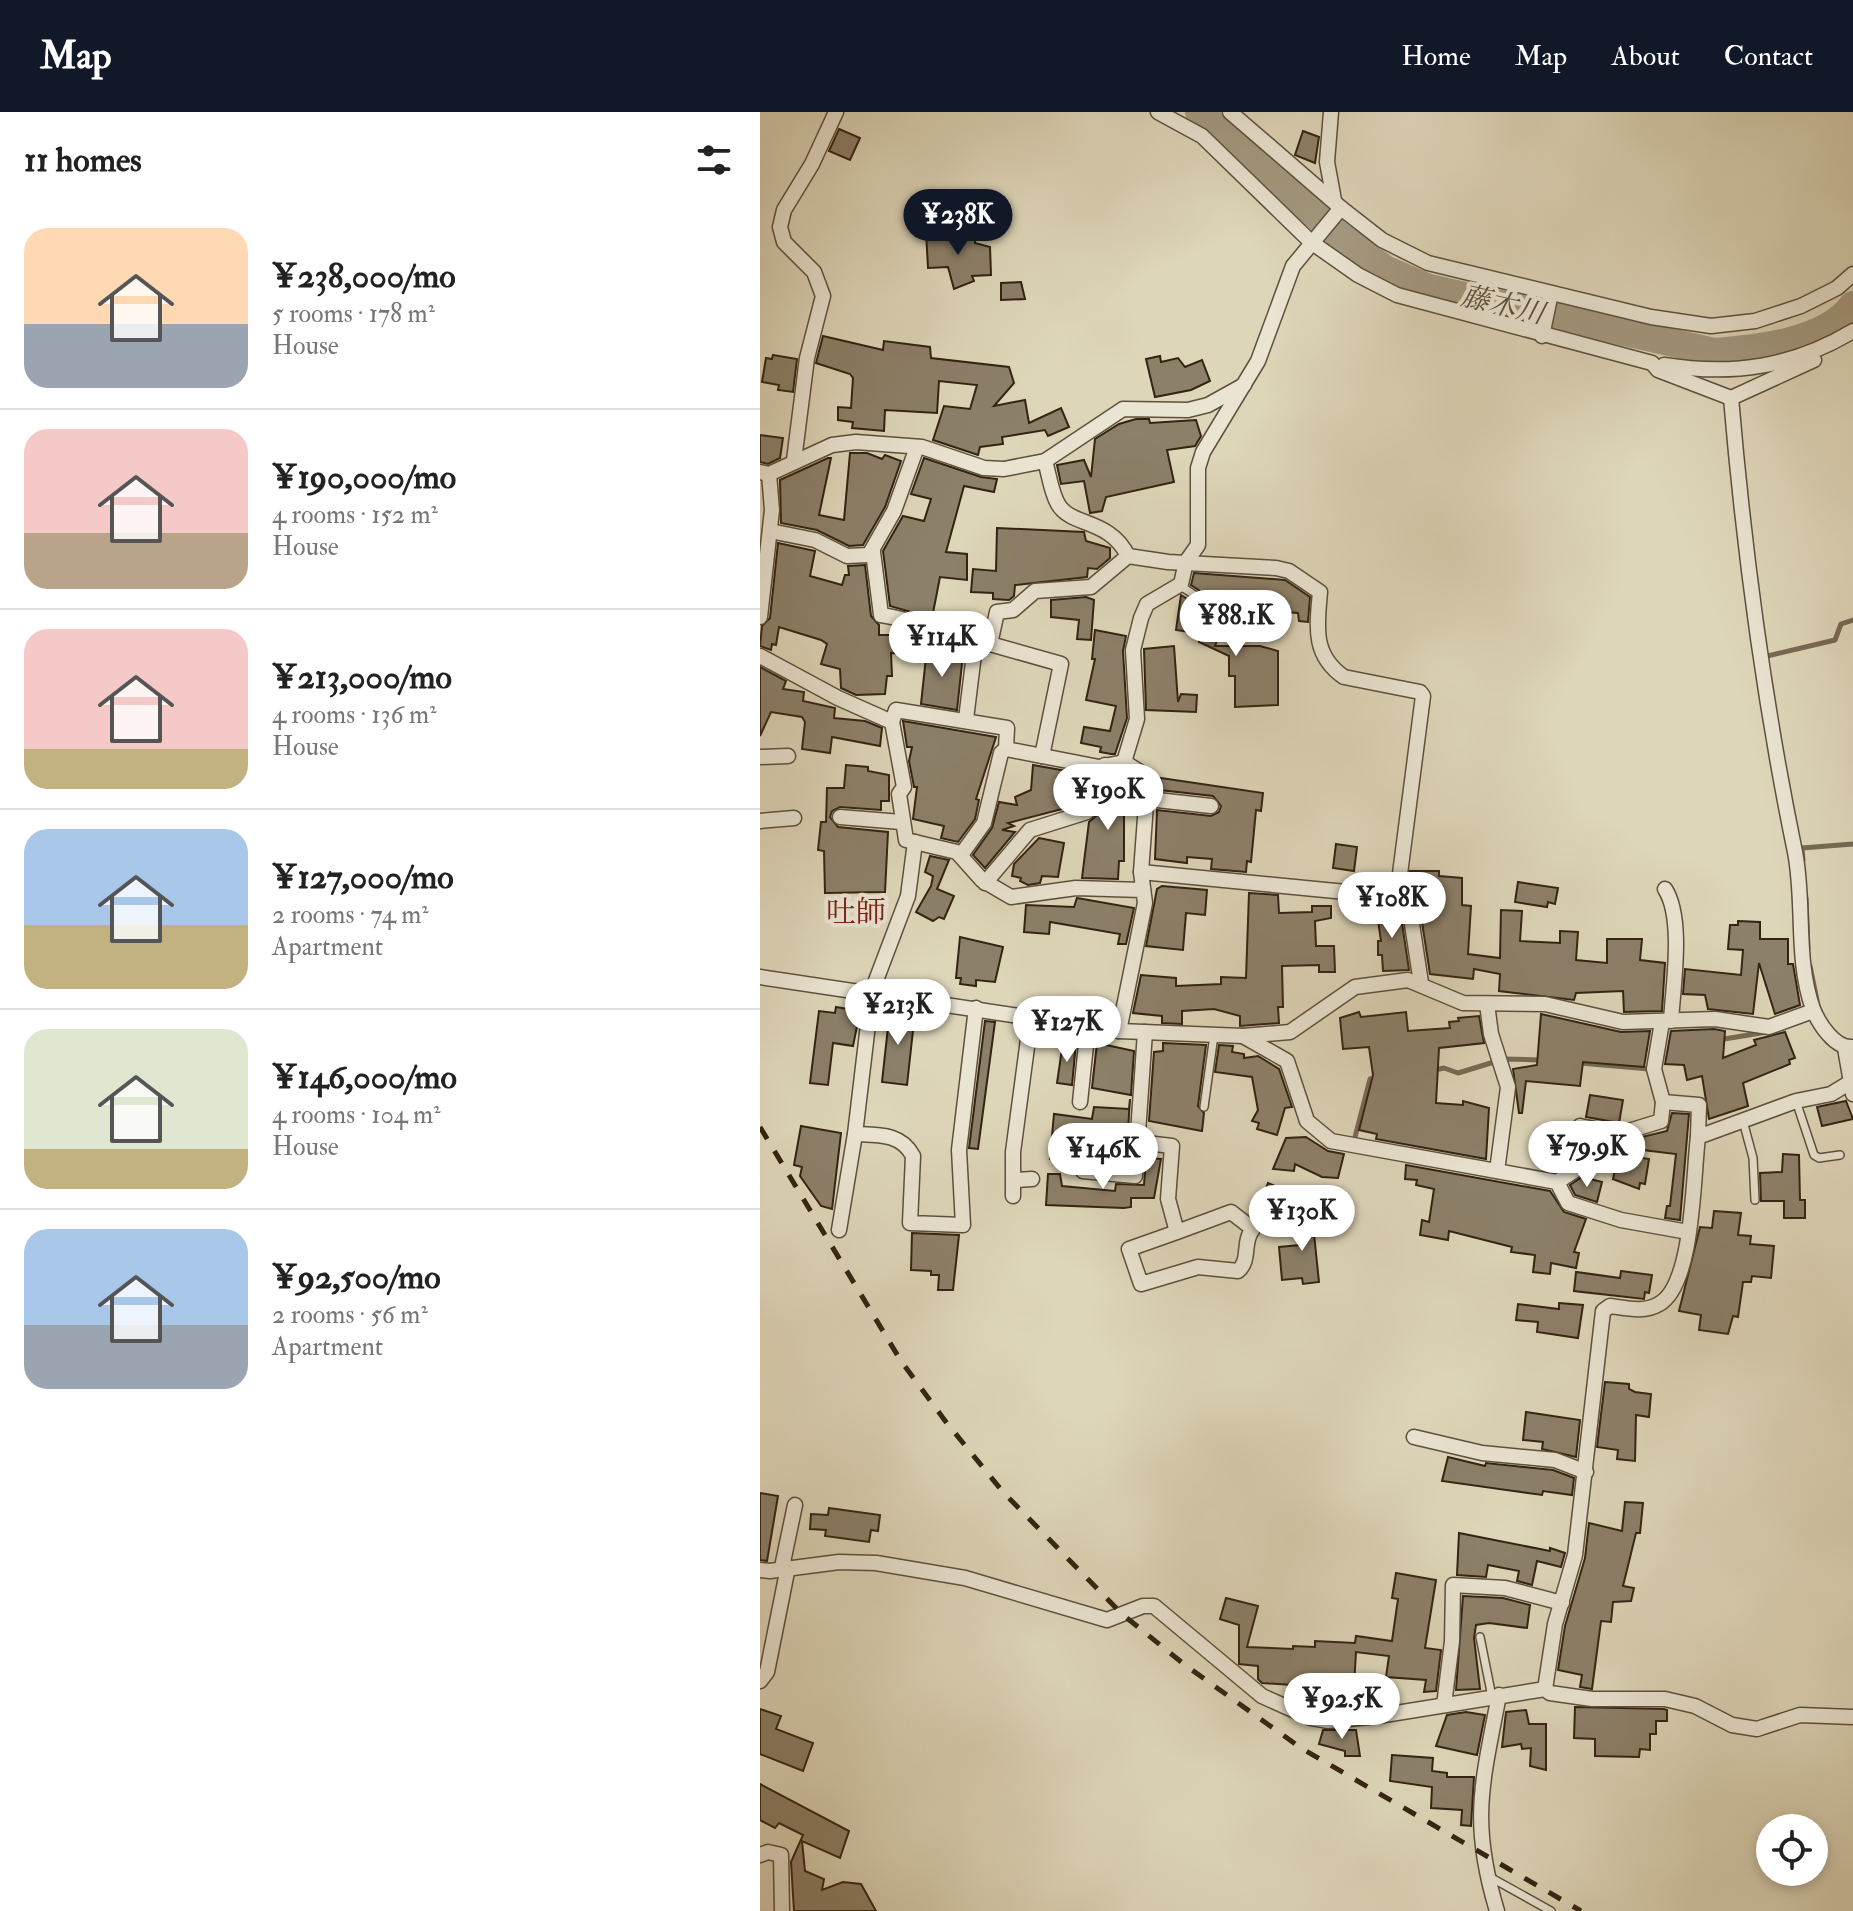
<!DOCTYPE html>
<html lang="en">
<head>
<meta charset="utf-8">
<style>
	:root { --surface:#fff; --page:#f6f6f6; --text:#222; --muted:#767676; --line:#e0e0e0; --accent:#111827 }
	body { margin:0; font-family:"IM FELL Double Pica","Noto Serif JP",serif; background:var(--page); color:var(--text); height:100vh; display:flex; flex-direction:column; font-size:30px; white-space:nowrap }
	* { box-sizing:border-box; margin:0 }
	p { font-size:26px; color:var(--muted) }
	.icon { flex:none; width:44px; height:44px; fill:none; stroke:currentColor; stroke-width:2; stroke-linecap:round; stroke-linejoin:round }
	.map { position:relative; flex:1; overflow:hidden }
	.details { display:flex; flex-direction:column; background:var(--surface); width:760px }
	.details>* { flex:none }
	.fabs { position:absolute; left:996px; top:1702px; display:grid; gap:16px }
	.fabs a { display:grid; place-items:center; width:72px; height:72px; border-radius:50%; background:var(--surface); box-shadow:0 4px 12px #0003; font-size:40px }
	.price { position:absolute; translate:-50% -68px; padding:0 18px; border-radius:28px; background:#fff; color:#222; font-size:26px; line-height:52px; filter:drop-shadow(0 2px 4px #0008) }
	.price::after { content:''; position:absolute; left:50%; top:48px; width:24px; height:18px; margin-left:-12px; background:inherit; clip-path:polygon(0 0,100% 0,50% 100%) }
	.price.selected { background:var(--accent); color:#fff }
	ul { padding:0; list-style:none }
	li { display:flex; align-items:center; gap:24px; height:200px; padding:0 24px }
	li+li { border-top:2px solid var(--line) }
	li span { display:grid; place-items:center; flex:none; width:224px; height:160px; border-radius:24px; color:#555 }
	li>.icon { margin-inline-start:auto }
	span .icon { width:96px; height:96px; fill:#fffc; stroke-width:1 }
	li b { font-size:34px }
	h2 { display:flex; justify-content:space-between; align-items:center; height:96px; padding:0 24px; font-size:34px }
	header { display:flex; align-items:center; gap:48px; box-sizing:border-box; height:112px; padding:0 40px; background:var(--accent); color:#fff }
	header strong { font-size:38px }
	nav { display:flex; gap:44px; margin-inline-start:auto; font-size:28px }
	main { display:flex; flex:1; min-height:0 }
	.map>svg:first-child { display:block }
</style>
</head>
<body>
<header>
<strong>Map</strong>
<nav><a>Home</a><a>Map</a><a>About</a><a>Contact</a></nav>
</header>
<main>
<section class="details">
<h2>11 homes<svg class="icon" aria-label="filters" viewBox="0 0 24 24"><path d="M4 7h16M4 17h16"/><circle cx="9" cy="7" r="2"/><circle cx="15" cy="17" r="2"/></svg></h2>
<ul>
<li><span style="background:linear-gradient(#ffd9b3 60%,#9aa5b1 0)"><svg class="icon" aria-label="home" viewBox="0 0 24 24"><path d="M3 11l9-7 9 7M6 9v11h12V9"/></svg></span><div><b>¥238,000/mo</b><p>5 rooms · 178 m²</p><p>House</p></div></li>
<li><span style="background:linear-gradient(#f6c9c9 65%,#b9a48a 0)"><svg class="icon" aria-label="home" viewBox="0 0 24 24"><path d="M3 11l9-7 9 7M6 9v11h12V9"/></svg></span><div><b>¥190,000/mo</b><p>4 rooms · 152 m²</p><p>House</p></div></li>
<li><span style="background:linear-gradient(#f6c9c9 75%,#c2b280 0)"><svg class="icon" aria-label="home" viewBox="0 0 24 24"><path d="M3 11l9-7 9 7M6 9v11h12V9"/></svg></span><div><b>¥213,000/mo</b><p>4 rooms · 136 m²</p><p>House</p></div></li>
<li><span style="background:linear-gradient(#a9c7e8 60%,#c2b280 0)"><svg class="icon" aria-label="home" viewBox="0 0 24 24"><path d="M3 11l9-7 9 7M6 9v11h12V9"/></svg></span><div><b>¥127,000/mo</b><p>2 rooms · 74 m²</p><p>Apartment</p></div></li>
<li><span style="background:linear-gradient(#dfe7d0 75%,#c2b280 0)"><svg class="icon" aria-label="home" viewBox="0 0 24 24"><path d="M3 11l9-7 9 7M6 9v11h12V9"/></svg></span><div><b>¥146,000/mo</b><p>4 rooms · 104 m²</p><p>House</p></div></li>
<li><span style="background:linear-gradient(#a9c7e8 60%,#9aa5b1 0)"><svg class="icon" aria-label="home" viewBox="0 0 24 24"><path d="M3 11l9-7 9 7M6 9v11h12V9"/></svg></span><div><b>¥92,500/mo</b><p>2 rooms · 56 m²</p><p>Apartment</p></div></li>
</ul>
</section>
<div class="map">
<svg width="1093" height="1799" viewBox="0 0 1093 1799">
	<rect width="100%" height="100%" fill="#ded6b9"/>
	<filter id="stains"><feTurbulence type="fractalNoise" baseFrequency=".0025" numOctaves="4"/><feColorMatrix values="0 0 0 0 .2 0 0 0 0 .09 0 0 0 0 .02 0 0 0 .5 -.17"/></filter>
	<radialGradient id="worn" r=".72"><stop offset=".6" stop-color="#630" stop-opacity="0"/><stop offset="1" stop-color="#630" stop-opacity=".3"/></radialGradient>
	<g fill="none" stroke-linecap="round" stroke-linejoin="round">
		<!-- stream -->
		<g stroke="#776a54" stroke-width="5">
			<path d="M1003,545L1075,528L1081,512L1093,508"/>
			<path d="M1043,748L1042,736L1093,732"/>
			<path d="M1046,786L1048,836"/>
			<path d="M1050,854L1057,888"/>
			<path d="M958,928L1007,920"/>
			<path d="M820,951L889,957"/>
			<path d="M675,958L684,956L698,961L744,947L782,948"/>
			<path d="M594,1029L610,967L617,966"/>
		</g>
		<!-- river -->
		<path stroke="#a49980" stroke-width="28" d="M439,0L576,121L625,157L669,176L954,240C996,237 1066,230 1093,193"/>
	</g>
	<!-- building -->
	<g fill="#8c8069" stroke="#332312" stroke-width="2">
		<path d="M79,17L100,26L90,48L69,39Z"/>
		<path d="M543,19L559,25L555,51L535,43Z"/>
		<path d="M192,118L193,128L215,127V131L230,135L231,163L212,164L214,169L194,177L188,155L168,156L166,119Z"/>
		<path d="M261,170L265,187L241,188V171Z"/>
		<path d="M63,224L123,238L124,229L170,235L171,246L249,255L254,271L234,294L265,288L269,311L301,296L309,315L288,324L285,318L242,325L243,332L220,335L218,343L173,328L184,294L210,297L217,273L179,269L177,301L125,298L124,319L92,316L93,310L78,308V295L91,296L93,266L90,262L56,251Z"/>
		<path d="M13,243L37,247L33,280L18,278L19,273L2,270L6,246L12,247Z"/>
		<path d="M400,244L401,250L418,246L425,255L442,248L450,269L431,278L395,285L386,247Z"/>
		<path d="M376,307H389L390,311L436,308L441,324L435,334L407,338L414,370L346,385L342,399L330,401L324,369L301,372L297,353L324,348L331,365L335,327L359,312Z"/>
		<path d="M0,323L23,326L20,346L8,352L0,350Z"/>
		<path d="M90,341H107L122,347L125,343L141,349L125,395L103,433L89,434L57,418L21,411L20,368L68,346H71L59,403L84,408Z"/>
		<path d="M164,346L221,365L237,367L234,380L204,374L186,440L207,442V468L180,465L172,506L130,494L123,439L143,404L164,409L171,387L151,382Z"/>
		<path d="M237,416L324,420L326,429L350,436V446L337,457L328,456L327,465L255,473L254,484L249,488L233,487V481L211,480L213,457L236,459Z"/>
		<path d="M18,431L55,439L50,464L82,473L85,463H89L88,454L105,453L111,504L119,513V523H143L144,518L160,523V542L131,541L132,564H127L125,582L96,583L81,576L80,557L61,552L67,532L61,528L19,515L16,533L12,532L11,538L0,534L2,514L10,506Z"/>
		<path d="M434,461L525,468L550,485L548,510L539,509L538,501L525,500L526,495L473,493L469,498L431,473Z"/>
		<path d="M421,483L464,510L455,534H500L518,539V593L475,595V564H469V544L439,530L442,522L416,518Z"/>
		<path d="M326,485L334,488L331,528L317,527L319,508L291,505V488Z"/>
		<path d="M335,518L366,524L363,539L367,606L355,642H351L340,640L341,635L321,631L324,615L350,619L356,594L326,588L335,547H332Z"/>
		<path d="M414,534L418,590L421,582L437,583L436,600L386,598L384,537Z"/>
		<path d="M167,536L203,542L197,598L161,592Z"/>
		<path d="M0,555L26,569L23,577L44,580L43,589L75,596L74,606L105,609L122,616L120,634L72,625L70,641L42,637L45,610L42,605L11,600L0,624Z"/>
		<path d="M143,609L236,625L216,687L219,688L215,707L198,730L181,726L184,714L153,707L157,675H154L149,649L152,635H147Z"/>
		<path d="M86,653L108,655V659L129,663V689H121V698L80,695L72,699L70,705L78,715L128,720L125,780L65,781L64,739L58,738L61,710H66L67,676H84Z"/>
		<path d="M273,653L324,662L322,673L315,672L310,695L248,711L254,714L242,718L255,720L225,756L213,743L232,716L239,690L257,693L255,685L271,678Z"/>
		<path d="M362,661L378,670L377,676L371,674L369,690H364V749H359L358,767L322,766L329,710L336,704L349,670L360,668Z"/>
		<path d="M401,666L503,681L501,699L496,698L491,750L487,749L486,760L451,757L452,747L427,745V751L395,747L397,698L451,704L459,700L461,694L453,684L400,678Z"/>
		<path d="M279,726L304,731L298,765L282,764L280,771L268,773L260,769L261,766L252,764L254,752Z"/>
		<path d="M576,732L597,735L594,759L573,756Z"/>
		<path d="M170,744L189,748L177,777L194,784L184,807L179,805L173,809L156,800L171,774L173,764L165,760Z"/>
		<path d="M650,759H679V764L702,766V793L711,794L708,842L740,846L741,798L762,799L760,829L800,831V819L818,820L816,848L847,851V827H882L880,848L905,851L902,899L864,900L863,879L816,881L814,888L739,879L740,862L714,857L713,867L670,862L660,797L648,782Z"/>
		<path d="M758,770L798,776L795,792L788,790L787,795L755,790Z"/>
		<path d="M402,774L447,778L445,803L426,801L423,838L386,834L397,777Z"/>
		<path d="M489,781L518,783L519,801L552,800V794H571V806L555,809L556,834H574L575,860H559V853L522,854L523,895H518L519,911L480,914V904L454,897L422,899V912L402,911V904L373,901L381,863L416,866V874L461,872V865L486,866Z"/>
		<path d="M317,786L374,796L366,832H358L360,822L290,810L289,822L264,820L266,793L314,795Z"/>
		<path d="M616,794L632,795L641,804L649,858L623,859L622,843H618V829H621Z"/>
		<path d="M978,809L1000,810V827H1028V852H1033L1040,893L1015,902L999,851L993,902L948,897L945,883L923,882L925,857L981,863L983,838L968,837L970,813H978Z"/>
		<path d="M200,825L243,835L235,870L216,868V874L200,872L201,866H196Z"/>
		<path d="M76,895L94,898V904H99L93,934L73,931L68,973L50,971L59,899L75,901Z"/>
		<path d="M130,897L155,900L147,973L122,970Z"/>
		<path d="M599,900L601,905L646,900L648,919L690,916L689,910L699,909L698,906L719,904L724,931L679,936L676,991L703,993V989L729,996L726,1047L616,1027L617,1022L599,1018L613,963L609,935L583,937L580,906Z"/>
		<path d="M781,902L861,920L890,919L884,955L823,950L820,974L766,969L762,1001H759L753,957L777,953Z"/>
		<path d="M225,909L235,910L218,1037L209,1036Z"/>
		<path d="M954,917L965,919L963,946L996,933L994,928L1025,920L1035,946L1029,948L1030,952L983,971L988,994L949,1007L942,964L927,968L924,953L905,952L911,919Z"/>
		<path d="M303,930L316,931L312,973L297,971Z"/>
		<path d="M337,931L374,939L371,983L332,976Z"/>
		<path d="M403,931L446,933L438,994L444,1001L442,1019L389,1009L394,940L403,939Z"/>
		<path d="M459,933L473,934L472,940L484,942V946L498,944L519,957L532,995L525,996L517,1023L497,1017L499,1011L492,1009L498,998L492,965L455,960Z"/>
		<path d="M830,983L863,988L859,1011L826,1005Z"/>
		<path d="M370,987L366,1049L361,1053L346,1051L347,1043L309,1038L308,1042L303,1041L302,1049L290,1047L294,1002L332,1007L334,995L369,997Z"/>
		<path d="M1086,989L1093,1007L1062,1014L1057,995Z"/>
		<path d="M912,1001L929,1002L920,1108L905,1106L907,1094H910L916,1042L883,1038L882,1025L907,1019Z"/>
		<path d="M41,1014L81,1021L72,1097L61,1094L40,1064L42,1055L34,1053Z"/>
		<path d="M546,1025L568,1039L584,1042L578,1066L562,1065L535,1052L534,1059L513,1057L526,1026Z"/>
		<path d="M858,1042L889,1047L885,1072L880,1071L879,1077L853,1067Z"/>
		<path d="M1023,1042L1039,1043L1040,1088H1045V1106H1024V1089H1001L1000,1061L1022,1060Z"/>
		<path d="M386,1046L401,1047L394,1086H371V1095L364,1096L286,1093L288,1062H300L302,1074L355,1079L356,1072L384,1073Z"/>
		<path d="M646,1053L790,1079L804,1100L826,1107L814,1140L819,1141L816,1156L791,1151L790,1162L773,1160L775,1143L751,1140L752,1135L689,1119L688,1128L660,1123L662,1108L669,1110L674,1077L656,1073L657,1068L645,1067Z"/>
		<path d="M822,1065L842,1070L837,1090L815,1083L810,1073Z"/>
		<path d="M508,1071L533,1082L528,1093L503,1083Z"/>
		<path d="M954,1099L981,1101L978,1123L991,1124L990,1132L1014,1134L1011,1166L992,1164L991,1170H983L978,1205L973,1204L968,1222L939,1218L941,1203L919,1199L940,1115L952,1116Z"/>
		<path d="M558,1103L559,1121L554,1122L559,1170L543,1172L542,1166L522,1168L519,1135L540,1133L538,1104Z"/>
		<path d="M152,1121L199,1123L193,1178H178L179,1163H171V1159L151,1158Z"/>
		<path d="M861,1159L892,1163L889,1181L885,1180L884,1187L814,1179L816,1160L860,1166Z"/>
		<path d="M799,1191L823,1193L818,1226L777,1220L778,1210L756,1208L758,1192L799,1197Z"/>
		<path d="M845,1270L869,1272V1277L875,1280L891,1282L889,1305L876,1303L875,1349L857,1347L858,1338L837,1335Z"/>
		<path d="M766,1300L820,1308L816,1345L782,1337L783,1330L763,1328Z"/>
		<path d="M688,1345L725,1354L726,1351L793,1358L814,1366L812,1383L783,1379L782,1383L682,1369Z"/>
		<path d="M0,1381L18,1384L7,1449L0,1448Z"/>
		<path d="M865,1390L883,1391L880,1421H876L863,1474L874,1476L871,1489L853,1490L851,1510L841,1509L832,1577L820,1575L822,1563L798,1558L805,1514L825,1446L829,1411L862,1419Z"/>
		<path d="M69,1396L120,1403L118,1419L111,1418L109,1430L65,1424L66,1418L50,1417L51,1402L68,1403Z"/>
		<path d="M699,1421L790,1439V1436L805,1441L801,1455L777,1449L772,1473L757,1469L759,1459L728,1453L726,1465L697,1463Z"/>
		<path d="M636,1461L676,1468L665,1536L681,1538L676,1579L664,1580L666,1568L626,1565L629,1544L596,1540L594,1574L615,1575V1588H610L609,1595L592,1597L593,1578L580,1577V1571L553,1570L552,1586L539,1585V1581H532L533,1573L502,1571L498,1567V1554L479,1552V1513L460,1507L466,1486L498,1494L487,1535L533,1537V1534L555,1535V1529L595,1531L596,1524L632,1529L638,1487L632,1486Z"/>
		<path d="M703,1484L743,1486L770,1493L767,1516L729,1511L716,1513L714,1526L720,1577L696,1578Z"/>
		<path d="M815,1595L904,1597L907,1598V1609H896V1622H890V1638L880,1637L879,1645L835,1644V1627L814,1626Z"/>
		<path d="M0,1597L21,1604L16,1617L53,1631L43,1659L0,1642Z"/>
		<path d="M766,1598L769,1612H786V1658L770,1654L771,1636L762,1637L761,1632L742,1635L746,1600Z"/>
		<path d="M706,1600L725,1603L717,1643L676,1634L687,1603Z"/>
		<path d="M563,1618H596L600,1644H585V1639L559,1632Z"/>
		<path d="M632,1643L673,1646L672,1659L687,1661V1665H714L711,1714L701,1713L702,1698L671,1696L672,1675L630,1669Z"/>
		<path d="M0,1672L89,1719L80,1746L42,1729L45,1759L64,1767L62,1778L83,1770L101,1772L116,1799H34L31,1750L43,1723L19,1711L15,1716L0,1708Z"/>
	</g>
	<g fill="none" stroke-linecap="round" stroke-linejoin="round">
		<!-- service casing -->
		<g stroke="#5e503c" stroke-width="10">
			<g id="service">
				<path d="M419,473L473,508L505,511"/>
				<path d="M1036,989L1054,1043L1059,1046L1080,1043"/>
				<path d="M444,995L454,923"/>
				<path d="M983,1009L993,1046L995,1088"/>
				<path d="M720,1525L732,1585"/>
				<path d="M728,1764L791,1799"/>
			</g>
		</g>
		<!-- minor casing -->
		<g stroke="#5e503c" stroke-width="17">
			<g id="minor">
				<path d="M398,0L442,24L551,130L598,163L637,183L892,251L898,258L971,286C984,439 1004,590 1035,740C1045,791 1035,847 1053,897C1059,912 1075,937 1093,935"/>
				<path d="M470,0L581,96L622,128L668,151L891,205L951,214L995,209L1041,194L1077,176L1093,162"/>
				<path d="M571,0L567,50L574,88"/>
				<path d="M782,224L791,181"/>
				<path d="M904,253C973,264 1033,255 1093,219"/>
				<path d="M971,286L1054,248"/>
				<path d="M34,348L47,246L63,184L54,160L24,130L20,115L24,98L52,52L76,0"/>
				<path d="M285,349C289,362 291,380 298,392C311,415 349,406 368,444L408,450L516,456L529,459L560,480C557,514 552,543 584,565L660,580L663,584L637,785"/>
				<path d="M0,360L9,362L72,333L96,330L162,335L224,356L244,357L285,349L363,297L428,298L448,293L484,273"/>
				<path d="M10,419L55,428L87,444L109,443L134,399L157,335"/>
				<path d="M113,440L121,503C155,508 183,521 215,534"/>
				<path d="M0,505L12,398L9,362"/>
				<path d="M230,532L237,500L253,498L275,479L331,475L368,444"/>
				<path d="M0,544L78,586L132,610"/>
				<path d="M206,607L215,534L230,532L301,552L282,644"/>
				<path d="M0,645L28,644"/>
				<path d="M364,650L377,607L373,538L381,506L387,492L421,472L426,450L438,433V356L443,340L498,249L533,154L581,96"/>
				<path d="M388,687L451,694"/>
				<path d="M80,705L141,710"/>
				<path d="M0,709L34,706"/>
				<path d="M201,743L224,711L241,641L246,637"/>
				<path d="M381,760L637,785L650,799L661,871"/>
				<path d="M225,771L270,718L327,700L345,653"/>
				<path d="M905,777C924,806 913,875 911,909"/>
				<path d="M0,865L359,919L483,924L530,920L595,875L648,868L703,891L785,892L863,910L955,907L1009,915L1053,899"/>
				<path d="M727,892L731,922L748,975L737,1059"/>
				<path d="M359,919L385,791L381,760L388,665L364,650L339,655L246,637L247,616L136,598L132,610L144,675L139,682L146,728L197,740L222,768L251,785L316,776L382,778"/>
				<path d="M483,924L527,949L547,1009L571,1029L797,1070L808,1091L861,1108L928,1120"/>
				<path d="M1085,936L1093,982"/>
				<path d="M320,990L328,914"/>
				<path d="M903,990L939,993L938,1025"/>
				<path d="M95,1022C118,1023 141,1021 153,1044L150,1111L203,1113L199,1038L216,896"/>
				<path d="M377,1030L412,1034L408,1087L417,1120L471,1100L493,1117C482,1129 491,1148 478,1159L438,1155L381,1172L369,1137L417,1120"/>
				<path d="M323,1059L375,1064L385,920"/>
				<path d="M254,1068L272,1067"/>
				<path d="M797,1070L814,1059L820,1014L859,1022L901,1009L903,990L894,957L902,910"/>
				<path d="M253,1084V1040L271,905"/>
				<path d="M79,1118L95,1022L112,879L148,784L155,730"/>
				<path d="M654,1325L722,1341L795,1348L826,1360"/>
				<path d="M22,1455L35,1393"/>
				<path d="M0,1458L10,1459L79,1450L116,1451L205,1466L347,1508L383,1494H394L502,1584L551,1606L568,1609L618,1604L785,1577L790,1581L832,1587H905L935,1594L972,1613L997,1617L1040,1603L1093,1605"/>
				<path d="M0,1569L7,1560L28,1455"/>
				<path d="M785,1577L795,1512L815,1443L843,1199L850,1194C866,1196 884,1201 899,1192C934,1173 933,1062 938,1025L1036,989L1071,982L1089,971"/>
				<path d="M684,1593L692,1529L693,1473L745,1476L802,1491"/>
				<path d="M0,1743L8,1740L21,1743L22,1799"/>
				<path d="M737,1799C710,1710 722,1672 739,1583"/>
			</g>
		</g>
		<!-- service -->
		<use href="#service" stroke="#eae4d2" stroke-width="7"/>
		<!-- minor -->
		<use href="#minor" stroke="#eae4d2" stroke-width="14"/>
		<!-- rail -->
		<path stroke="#332312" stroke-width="5" stroke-dasharray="14 14" stroke-linecap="butt" d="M0,1015L141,1249L186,1310L243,1380L362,1502L425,1553L541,1636L821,1799"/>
	</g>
	<g text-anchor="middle" stroke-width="8" stroke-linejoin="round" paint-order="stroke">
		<!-- water labels -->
		<g font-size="28" font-style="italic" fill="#5b4c38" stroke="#eae4d2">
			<text transform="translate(743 192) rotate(13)" y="10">藤木川</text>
		</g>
		<!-- quarter labels -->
		<g font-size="30" fill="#7a1f14" stroke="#eae4d2">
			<text x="96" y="810">吐師</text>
		</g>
	</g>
	<rect width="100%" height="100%" filter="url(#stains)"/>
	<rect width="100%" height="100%" fill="url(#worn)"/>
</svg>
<div class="fabs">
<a><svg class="icon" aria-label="locate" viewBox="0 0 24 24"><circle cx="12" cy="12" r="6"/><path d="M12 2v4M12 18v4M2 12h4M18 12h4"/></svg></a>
</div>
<b class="price selected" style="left:198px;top:145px">¥238K</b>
<b class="price" style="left:476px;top:546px">¥88.1K</b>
<b class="price" style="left:182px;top:567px">¥114K</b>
<b class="price" style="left:348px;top:720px">¥190K</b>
<b class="price" style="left:632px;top:828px">¥108K</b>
<b class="price" style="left:138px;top:935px">¥213K</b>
<b class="price" style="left:307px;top:952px">¥127K</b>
<b class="price" style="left:827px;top:1077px">¥79.9K</b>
<b class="price" style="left:343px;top:1079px">¥146K</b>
<b class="price" style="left:542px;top:1141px">¥130K</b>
<b class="price" style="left:582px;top:1629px">¥92.5K</b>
</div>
</main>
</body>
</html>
